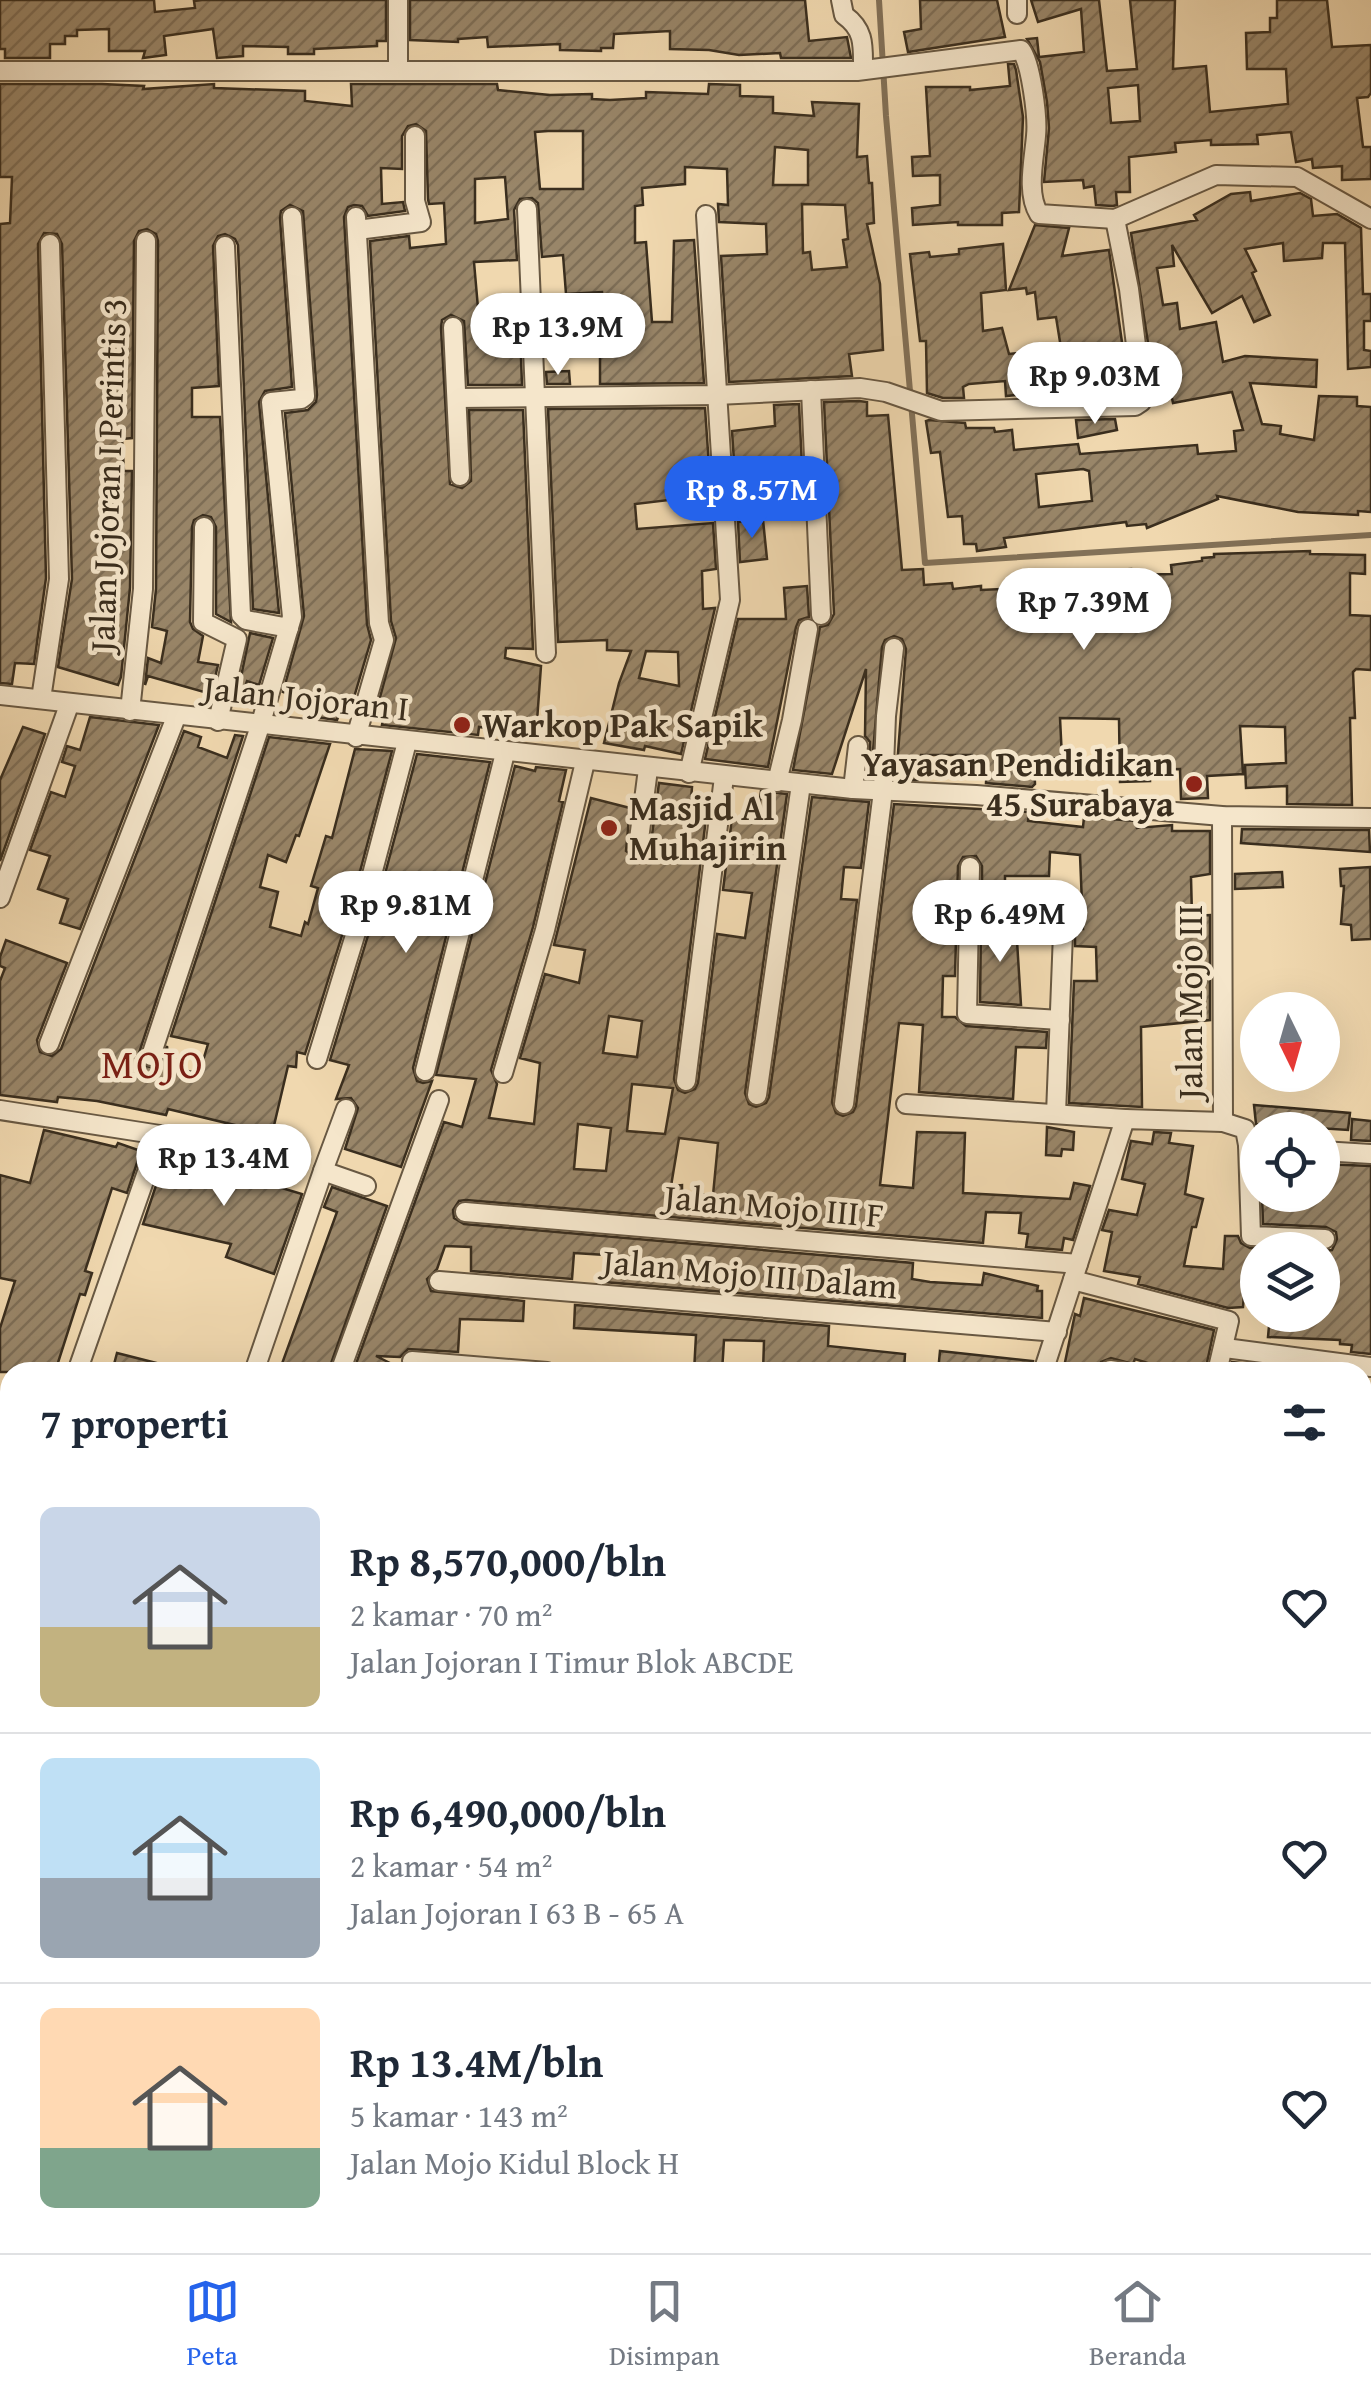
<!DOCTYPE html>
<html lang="id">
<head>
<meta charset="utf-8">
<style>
	:root { --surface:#fff; --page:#f2f2f3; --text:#1f2937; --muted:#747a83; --line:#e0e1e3; --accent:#2563eb }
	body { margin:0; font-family:"Gentium Book Plus",serif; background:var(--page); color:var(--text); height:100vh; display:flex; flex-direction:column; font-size:38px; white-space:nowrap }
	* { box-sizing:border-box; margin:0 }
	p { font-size:32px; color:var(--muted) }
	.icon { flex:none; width:55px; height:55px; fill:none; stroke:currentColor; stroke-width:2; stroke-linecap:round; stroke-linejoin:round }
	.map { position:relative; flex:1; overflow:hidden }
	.details { position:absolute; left:0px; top:1362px; width:1372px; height:892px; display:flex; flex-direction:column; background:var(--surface); border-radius:30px 30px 0 0; box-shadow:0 10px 40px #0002 }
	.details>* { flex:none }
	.needle { width:65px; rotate:175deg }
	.buttons { position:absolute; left:1240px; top:992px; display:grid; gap:20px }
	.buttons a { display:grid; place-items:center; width:100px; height:100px; border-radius:50%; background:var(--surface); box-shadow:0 10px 40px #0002; font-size:50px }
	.price { position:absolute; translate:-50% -85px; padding:0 22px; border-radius:35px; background:#fff; color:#222; font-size:32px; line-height:65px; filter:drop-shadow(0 2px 5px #0008) }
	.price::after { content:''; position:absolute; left:50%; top:60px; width:30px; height:22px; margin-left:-15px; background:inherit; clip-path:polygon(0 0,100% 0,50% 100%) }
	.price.selected { background:var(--accent); color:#fff }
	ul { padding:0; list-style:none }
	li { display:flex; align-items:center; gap:30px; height:250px; padding:0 40px }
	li+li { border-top:2px solid var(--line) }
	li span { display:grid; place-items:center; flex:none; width:280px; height:200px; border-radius:15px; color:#555 }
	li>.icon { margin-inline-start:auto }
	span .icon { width:120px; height:120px; fill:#fffc; stroke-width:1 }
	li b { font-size:42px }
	h2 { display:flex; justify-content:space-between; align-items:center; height:120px; padding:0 40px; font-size:42px }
	.tabs { display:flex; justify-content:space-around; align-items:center; height:140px; border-top:2px solid var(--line); background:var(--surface); font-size:28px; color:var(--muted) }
	.tabs a { display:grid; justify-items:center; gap:5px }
	.tabs .selected { color:var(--accent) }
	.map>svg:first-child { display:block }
</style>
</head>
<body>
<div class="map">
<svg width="1371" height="2253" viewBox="0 0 1371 2253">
	<defs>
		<pattern id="building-hatch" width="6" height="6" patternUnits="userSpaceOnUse" patternTransform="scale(2.5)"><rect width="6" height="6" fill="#998669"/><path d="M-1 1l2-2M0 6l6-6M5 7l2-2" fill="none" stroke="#7e6e56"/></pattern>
	</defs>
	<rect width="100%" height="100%" fill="#f0d8af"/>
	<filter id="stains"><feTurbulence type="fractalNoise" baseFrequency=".002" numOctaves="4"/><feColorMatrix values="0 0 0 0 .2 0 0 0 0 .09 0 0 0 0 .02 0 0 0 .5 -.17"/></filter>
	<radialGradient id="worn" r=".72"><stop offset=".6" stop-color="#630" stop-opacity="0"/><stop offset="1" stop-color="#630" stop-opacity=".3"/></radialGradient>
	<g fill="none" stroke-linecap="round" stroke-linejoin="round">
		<!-- stream -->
		<path stroke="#827158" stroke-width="6" d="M879,0L886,116L925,563L1371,535"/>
	</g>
	<!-- building -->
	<g fill="url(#building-hatch)" stroke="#3a2e1e" stroke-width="2.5" fill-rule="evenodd">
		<path d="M0,0H154L155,12L195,8L194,1L202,0H386V41H377V46L314,49V54H288V47L243,46V56L217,58L213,29L164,36L166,55L143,58L145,51H109V29L77,30V36H65V44H50V58H5V49H0Z"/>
		<path d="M410,0H805L809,41L847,37L851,58H781L780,53L739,55L709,50L670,49V31L614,34L613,48H601V51L560,50V44L488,47L487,37L458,39V42L410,40Z"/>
		<path d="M920,0H997L1005,37L908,52L904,32L921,29Z"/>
		<path d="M1031,0H1099L1107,71L1137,69L1130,0H1175L1173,69L1206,66L1210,112L1288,104L1286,69H1247L1246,33L1270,32V18H1277V0H1327L1332,47L1371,45V93L1368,97L1357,98L1363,147H1371V179L1342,180V166L1313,168L1312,159L1296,162L1291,132L1257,135L1258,144L1211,145V140L1175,143L1176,152L1129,157L1130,192H1116L1117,205L1113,206L1096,205L1094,186L1084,188L1083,180L1044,182L1049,128L1047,102L1040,62L1027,39L1037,38L1039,57L1084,52L1081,9L1038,22ZM1138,85L1140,121L1111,123L1108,88Z"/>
		<path d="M1008,64H1014L1016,70L1023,117L1019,212L1002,213V225H958V222L913,225L912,208L940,205V175L913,176L912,157L930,156L926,87H970V90L1010,86Z"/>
		<path d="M0,84H102L144,86L143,89L214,84V88L305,91V101L352,106L351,84H497L498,90L550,95L592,94V99L610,100L646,98V92L708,94L709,84L740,85V96L773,97V113L814,116L812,102L859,104L857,157L867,156L869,183H872L874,223L867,224L880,284L883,350L849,354L852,376L729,382L721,256L767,254L766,224L719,222L718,204L728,205L727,169L685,167V184L642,188L643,205L635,206V243L646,242L652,322H672L674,241L694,240L704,383L600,384V354L570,356L568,332L605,329L602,292L566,294L563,255L542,257L538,203L532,198L520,199L514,210L517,260L474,262L478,308L519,304L522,385H468L464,321L451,315L442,320L441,328L450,484L462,488L471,481L469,410H523L533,649L506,648L505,658L541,666L536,735L479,727L478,735L382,725L384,714L376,712L396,638L391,621L370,241L409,236L410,248L446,244L444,203L429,204L428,199L426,131L416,124L408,126L402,136V169L381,168L382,204L403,202L405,211L368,216L362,206L354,205L348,207L344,217L367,624L371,640L352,704L343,702L337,720L316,717L320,705L283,692L304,616L285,413L308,410L316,402L317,395L303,211L290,205L281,211L280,218L292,387L265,391L259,402L279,613L253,609L238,245L235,239L225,234L218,236L213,246L219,386L192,388V417H220L231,622L216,614V527L211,517L203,515L194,520L192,527L190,622L193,629L203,636L198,662L218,665L211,694L148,676L145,685L148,658L161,663L167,631L152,627L156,589L158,241L156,234L147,229L139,231L134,241L132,438L122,439L124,471H132L130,588L121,677L118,685L58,667L72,579L62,244L57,234L44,233L38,244L46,578L34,664L15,663L12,684L0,683V224L10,223L12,177H0ZM548,131H583V189H540L535,132ZM775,147L808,150V185H773ZM505,177L508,219L475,223V179ZM802,204L845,205L848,239L843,240L847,267L812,270L810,252L803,253Z"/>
		<path d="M1250,192L1251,201L1300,193L1311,199L1313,216L1337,214L1361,228L1363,294H1371V321H1364V350L1371,351V367L1348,369L1345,243H1323L1322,258L1284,261L1283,243L1245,249L1256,271L1252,273L1270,315L1254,322L1242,296L1212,313L1172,245L1174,266L1157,268L1163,305L1177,303L1180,329L1216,322L1223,362L1245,356L1317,360L1316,387L1250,383L1262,424L1281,426L1280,434L1314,440L1319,396L1357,397V406L1371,407V512L1358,511V515L1298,512L1217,496L1218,499L1147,528L1146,524L1127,526L1126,522L1004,538L1006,547L977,551L976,544H964L962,516L948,517L940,452L931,453L926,421L929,420L965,423L966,428H994L995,432L1012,430L1014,450L1078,444L1080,454L1197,445L1198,454L1236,451L1234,431L1243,430L1232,392L1173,403L1163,354L1150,356L1131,233L1197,220L1194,215L1231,194ZM1083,469L1089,471L1092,501L1039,507L1036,474Z"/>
		<path d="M1035,225L1069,228L1062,256L1109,250L1128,385L1111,387L1112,394L1065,395L1064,390L1006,396L1005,381L969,384L963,387L964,398H943L927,393L926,341H920L910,254L929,252L930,257L959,254V249L1003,244L1006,290L981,293L983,331L1002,328L1009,354L1061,348L1056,317L1038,319L1035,292L1027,294L1026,288L1009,290Z"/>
		<path d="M569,371L570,384H547L546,372Z"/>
		<path d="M859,401L867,402V416L888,415L902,570L923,569L924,585L952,583L953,589L981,586V590L1063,586L1116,580L1115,570L1131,569V575L1172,574L1171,565L1202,561V558L1214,557V554L1310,551V554L1365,555V574L1350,573V615L1371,616V670L1356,669L1353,672L1355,718H1350L1352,805L1287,804V786L1246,788L1245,765L1286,763L1285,727L1240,726L1243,774L1207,776L1208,798L1181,799L1180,769L1149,770L1150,781L1120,782L1119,719L1060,718L1062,758L1034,759L1035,784L1032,787L986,783L987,764L972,763V755H921L918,780L896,779L906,649L902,639L894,636L885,640L882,647L872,764L869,763L870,742L865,736L866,669L832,774L793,770L820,627L828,625L834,614L824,402Z"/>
		<path d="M799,404L804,508L781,510L779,486L736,492L732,431L775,426L774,405Z"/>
		<path d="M705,408L711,495L635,504L637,529L713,523L716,569L702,571L703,609L715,608L681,754L645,746L644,750L604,743L619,683L631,651L607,650V640L558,642L548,409ZM646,651L678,652L679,686L639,678Z"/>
		<path d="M1115,419L1117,430L1078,438L1076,420Z"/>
		<path d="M763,520L767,559L740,562L738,522Z"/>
		<path d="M807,586L809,617L799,620L796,627L768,767L705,759L738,619H786L784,588Z"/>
		<path d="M250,633L273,638L259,685L247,681L240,702L236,701Z"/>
		<path d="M90,717L159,725L80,929L60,923L68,899L38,889L50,856L30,850L51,792L65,797L75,766L62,762L67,746L80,750Z"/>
		<path d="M23,727L45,734L0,861V780Z"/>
		<path d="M184,731L201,737L198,747L227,758L235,735L243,736L139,1053L142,1065L154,1068L162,1061L167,1046L169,1066L199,1074L208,1044L171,1036L269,737L330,744L299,836L296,835L286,862L268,855L260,887L278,892L270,927L301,936L305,922L308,924L318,888L311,886L326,836L332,838L355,749L392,751L349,913L305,1054L297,1052L296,1067L288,1066L272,1134L168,1109L166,1115L97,1101L58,1097L57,1102L0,1095V981L5,968L0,966V957L6,940L67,963L37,1040L40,1052L52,1056L61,1049Z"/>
		<path d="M417,754L490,762L413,1068L417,1081L423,1083L432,1081L401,1167L345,1149L358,1108L351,1098L336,1099L349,1065L330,1060L373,919Z"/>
		<path d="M515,766L535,771L536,767L566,770L559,801L563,802L533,927L491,1070L497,1084L489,1118L534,1124L540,1063L520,1058L545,974L579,983L585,950L554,945L591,798L630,808L626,851L637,859L644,858L650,850L659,783L692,787L691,800L708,802L674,1079L678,1090L685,1093L695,1089L698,1083L717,934L745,938L752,893L723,890L732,818L757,820L761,791L787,794L745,1093L749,1104L756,1107L766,1103L769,1097L812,797L869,802L861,868L844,867L841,899L857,900L832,1102L836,1113L843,1116L853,1112L856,1106L894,804L1029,812L1028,821L1083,827L1084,817L1136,821L1137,828L1172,825V831H1210V874L1191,877L1192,916L1210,915V1020L1141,1027L1142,1107L1069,1103L1074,981H1097L1096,947L1075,946V929H1083L1080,855L1050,852L1049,876H1005V887H982V866L976,856L963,857L958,866L955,976H943L942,1017H955L966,1026L1047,1032L1046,1048L1016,1047L1013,1099L919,1092L923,1025L899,1023L880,1185L913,1188L917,1132L965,1133L963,1193L1070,1199L1074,1183L1090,1186L1073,1240L1064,1238L1062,1250L1026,1247L1028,1234L1019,1233L1021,1213L986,1212L983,1243L466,1200L459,1201L453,1210L454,1218L464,1224L913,1263L912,1279L930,1282L982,1285L984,1273L1038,1286L1037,1291H1042V1318L604,1282L606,1255L574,1253L572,1279L471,1271V1247L445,1246L437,1269L427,1279L431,1291L524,1301L523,1321L460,1319L458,1352L408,1349L400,1357L376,1356L408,1372H353L444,1122L462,1127L476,1079L436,1075ZM609,1016L642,1021L637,1057L603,1053ZM632,1084L673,1088L665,1134L627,1131ZM578,1124L611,1128L606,1171L574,1169ZM679,1138L718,1143L713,1195L682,1194V1185L671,1186Z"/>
		<path d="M1242,829L1369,830L1370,852L1241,843Z"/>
		<path d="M1370,867L1371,939L1352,940L1351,925L1341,924L1344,886H1341L1340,869Z"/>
		<path d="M1282,872L1283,887L1235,889V874Z"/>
		<path d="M981,925H1016L1021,1005L980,1002Z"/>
		<path d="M1254,1105L1350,1113L1348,1130L1256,1124Z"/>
		<path d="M1352,1119L1371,1121V1141L1351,1140Z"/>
		<path d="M1047,1127L1074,1132L1073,1150L1062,1149L1061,1156L1046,1155Z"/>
		<path d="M44,1130L116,1147L118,1143L141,1151L127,1193L112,1188L85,1271L92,1273L85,1295L80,1294L55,1372H0V1328L15,1281L0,1278V1175L30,1183Z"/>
		<path d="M1154,1132L1171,1133L1169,1143L1193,1146L1185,1194L1203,1199L1196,1227H1192L1184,1266L1223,1269L1225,1236H1238L1241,1243L1250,1248L1288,1250H1258V1267H1246L1243,1307L1228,1308L1138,1284L1140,1277L1104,1271L1112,1232L1102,1230L1109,1210L1137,1215L1145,1184L1122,1179L1131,1141L1152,1144Z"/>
		<path d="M168,1150L244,1170L242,1176L302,1194L274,1274L226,1257L231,1244L143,1224Z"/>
		<path d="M1322,1164L1371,1166V1354L1351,1352L1352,1345L1340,1344V1340L1268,1337L1270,1315H1322V1251L1332,1250L1337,1239L1336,1232L1326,1227L1263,1224L1262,1196L1322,1199Z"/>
		<path d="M332,1187L387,1206L328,1372H279L337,1212L324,1207Z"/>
		<path d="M1084,1298L1214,1330L1205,1372H1176L1135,1359L1133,1364L1111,1358L1101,1362L1098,1372H1063L1075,1314L1080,1316Z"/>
		<path d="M575,1305L829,1326L828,1346L905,1354L904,1372H763L764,1341L724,1340L722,1372H694L696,1335L574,1328Z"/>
		<path d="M940,1351L1033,1361L1031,1372H938Z"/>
		<path d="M117,1353L172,1367L171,1372H112Z"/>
		<path d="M1232,1362L1299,1370V1372H1230Z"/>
	</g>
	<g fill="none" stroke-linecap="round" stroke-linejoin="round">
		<!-- minor casing -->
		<g stroke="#685842" stroke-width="22">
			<g id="minor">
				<path d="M398,0V70"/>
				<path d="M841,0L844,15C865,30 863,46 863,70"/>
				<path d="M1017,0V14"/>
				<path d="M0,71H857L1021,50C1031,63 1038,117 1036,136C1034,160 1026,193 1039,214L1115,219L1216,175L1297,177L1371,219"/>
				<path d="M527,209L546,653"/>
				<path d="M356,217L379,623L384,640L356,737"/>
				<path d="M357,230L421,222L415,201V136"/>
				<path d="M225,246L241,615L246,620L289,628"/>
				<path d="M453,327L460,476"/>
				<path d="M811,390L821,615"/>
				<path d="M457,398L717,395L860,388L886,392L941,411L1135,406L1141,402L1142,393L1129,289L1115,219"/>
				<path d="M204,527L203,622L237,639L218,721"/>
				<path d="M0,695L853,789L976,795L1222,816L1371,818"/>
				<path d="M41,699L59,579L50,244"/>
				<path d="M130,711L143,589L146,241"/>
				<path d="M689,773L730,600L706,215"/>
				<path d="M777,782L792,720L808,629"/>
				<path d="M853,789L858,746"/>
				<path d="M638,847L648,769"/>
				<path d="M970,867L967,1014L1060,1020"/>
				<path d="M0,898L69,705"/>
				<path d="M49,1044L176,717"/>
				<path d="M151,1056L260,726L292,617L271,402L301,399L305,396L292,217"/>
				<path d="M317,1059L361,916L407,742"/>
				<path d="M425,1071L505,753"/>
				<path d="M503,1073L545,930L585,762"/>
				<path d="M686,1081L724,777"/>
				<path d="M757,1095L801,784"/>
				<path d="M844,1104L883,791L886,716L894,648"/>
				<path d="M906,1104L1125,1119"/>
				<path d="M0,1110L160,1135L245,1158"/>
				<path d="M1056,1114L1063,933"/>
				<path d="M1223,1122L1245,1129L1248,1145H1258"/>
				<path d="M1248,1145L1251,1236L1325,1239"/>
				<path d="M1322,1151L1371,1154"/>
				<path d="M323,1171L346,1109"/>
				<path d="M465,1212L1078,1264"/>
				<path d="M1073,1280L1229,1321L1217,1372"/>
				<path d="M439,1281L1057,1332"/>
				<path d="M1225,1348L1371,1367"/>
				<path d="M412,1361L547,1372"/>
				<path d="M1110,1370L1123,1372"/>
				<path d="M77,1372L160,1135"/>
				<path d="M254,1372L323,1171L366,1186"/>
				<path d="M340,1372L439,1100"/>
				<path d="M1043,1372L1125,1119L1223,1122L1222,816"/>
				<path d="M1362,1478L1371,1477"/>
				<path d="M0,1606L10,1575"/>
				<path d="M1362,1687L1371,1689"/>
				<path d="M0,1915L10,1916"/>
				<path d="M1362,1995H1371"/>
				<path d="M0,2142L10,2076"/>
				<path d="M501,2245L504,2253"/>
				<path d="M128,2253L129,2247"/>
				<path d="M315,2253L332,2245"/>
				<path d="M845,2253L848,2248"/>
			</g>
		</g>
		<!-- minor -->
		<use href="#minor" stroke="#f5e6cb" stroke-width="18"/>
	</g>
	<!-- markers -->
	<g fill="#8f2418" stroke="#f5e6cb" stroke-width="4">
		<circle cx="462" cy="725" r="10"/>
		<circle cx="1194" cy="784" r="10"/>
		<circle cx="609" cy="828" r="10"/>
	</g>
	<g text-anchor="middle" stroke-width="9" stroke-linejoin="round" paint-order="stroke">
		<!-- street labels -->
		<g font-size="35" fill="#3a2e1e" stroke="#f5e6cb">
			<text transform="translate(108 475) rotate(-88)" y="12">Jalan Jojoran I Perintis 3</text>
			<text transform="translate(306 698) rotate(6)" y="12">Jalan Jojoran I</text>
			<text transform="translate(1190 1002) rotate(-90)" y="12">Jalan Mojo III</text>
			<text transform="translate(774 1206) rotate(5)" y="12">Jalan Mojo III F</text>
			<text transform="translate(750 1274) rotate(5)" y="12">Jalan Mojo III Dalam</text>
		</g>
		<!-- poi labels -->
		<g font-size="35" font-weight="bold" fill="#3a2e1e" stroke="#f5e6cb" text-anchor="start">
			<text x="482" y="737">Warkop Pak Sapik</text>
			<text x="1174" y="776" text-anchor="end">Yayasan Pendidikan<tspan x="1174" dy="40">45 Surabaya</tspan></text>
			<text x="629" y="820">Masjid Al<tspan x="629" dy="40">Muhajirin</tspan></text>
		</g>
		<!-- quarter labels -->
		<g font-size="40" letter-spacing="2.5" fill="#7a1f14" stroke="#f5e6cb">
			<text x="153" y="1078">MOJO</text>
		</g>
	</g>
	<rect width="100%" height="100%" filter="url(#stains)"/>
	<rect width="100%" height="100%" fill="url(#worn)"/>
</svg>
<div class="buttons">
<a><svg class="needle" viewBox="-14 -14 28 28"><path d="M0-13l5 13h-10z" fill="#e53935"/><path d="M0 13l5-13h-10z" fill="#747a83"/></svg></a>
<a><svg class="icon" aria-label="locate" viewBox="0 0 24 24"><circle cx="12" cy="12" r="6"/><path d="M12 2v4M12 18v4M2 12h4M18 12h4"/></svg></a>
<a><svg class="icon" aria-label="layers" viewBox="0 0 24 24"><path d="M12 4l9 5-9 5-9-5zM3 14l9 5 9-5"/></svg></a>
</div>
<b class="price" style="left:558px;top:378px">Rp 13.9M</b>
<b class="price" style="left:1095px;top:427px">Rp 9.03M</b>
<b class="price selected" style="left:752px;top:541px">Rp 8.57M</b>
<b class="price" style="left:1084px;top:653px">Rp 7.39M</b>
<b class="price" style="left:406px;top:956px">Rp 9.81M</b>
<b class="price" style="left:1000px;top:965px">Rp 6.49M</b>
<b class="price" style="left:224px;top:1209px">Rp 13.4M</b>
<section class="details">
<h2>7 properti<svg class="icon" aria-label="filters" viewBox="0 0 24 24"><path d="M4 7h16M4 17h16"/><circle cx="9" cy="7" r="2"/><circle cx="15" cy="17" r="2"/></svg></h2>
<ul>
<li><span style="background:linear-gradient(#c9d6e8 60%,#c2b280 0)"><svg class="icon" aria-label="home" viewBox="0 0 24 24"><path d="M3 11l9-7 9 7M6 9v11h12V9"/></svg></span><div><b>Rp 8,570,000/bln</b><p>2 kamar · 70 m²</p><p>Jalan Jojoran I Timur Blok ABCDE</p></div><svg class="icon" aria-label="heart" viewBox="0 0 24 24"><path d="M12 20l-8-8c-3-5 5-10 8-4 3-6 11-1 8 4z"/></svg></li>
<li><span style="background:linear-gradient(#bfe0f5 60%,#9aa5b1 0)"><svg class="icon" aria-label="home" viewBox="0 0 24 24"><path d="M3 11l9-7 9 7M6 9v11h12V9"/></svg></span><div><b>Rp 6,490,000/bln</b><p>2 kamar · 54 m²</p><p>Jalan Jojoran I 63 B - 65 A</p></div><svg class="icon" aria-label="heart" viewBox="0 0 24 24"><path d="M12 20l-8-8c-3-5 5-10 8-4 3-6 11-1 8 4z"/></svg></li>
<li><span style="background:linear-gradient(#ffd9b3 70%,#7fa58c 0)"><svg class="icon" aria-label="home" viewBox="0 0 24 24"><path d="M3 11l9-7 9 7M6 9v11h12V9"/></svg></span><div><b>Rp 13.4M/bln</b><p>5 kamar · 143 m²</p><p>Jalan Mojo Kidul Block H</p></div><svg class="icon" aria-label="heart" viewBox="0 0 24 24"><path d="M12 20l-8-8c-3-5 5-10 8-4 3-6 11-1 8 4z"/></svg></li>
</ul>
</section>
</div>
<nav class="tabs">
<a class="selected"><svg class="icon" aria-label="map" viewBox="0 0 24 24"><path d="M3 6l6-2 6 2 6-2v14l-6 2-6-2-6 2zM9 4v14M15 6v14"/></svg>Peta</a>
<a><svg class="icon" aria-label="saved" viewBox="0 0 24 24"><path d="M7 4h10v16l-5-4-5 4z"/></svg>Disimpan</a>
<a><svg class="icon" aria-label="home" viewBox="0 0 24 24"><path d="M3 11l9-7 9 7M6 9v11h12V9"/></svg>Beranda</a>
</nav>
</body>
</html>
